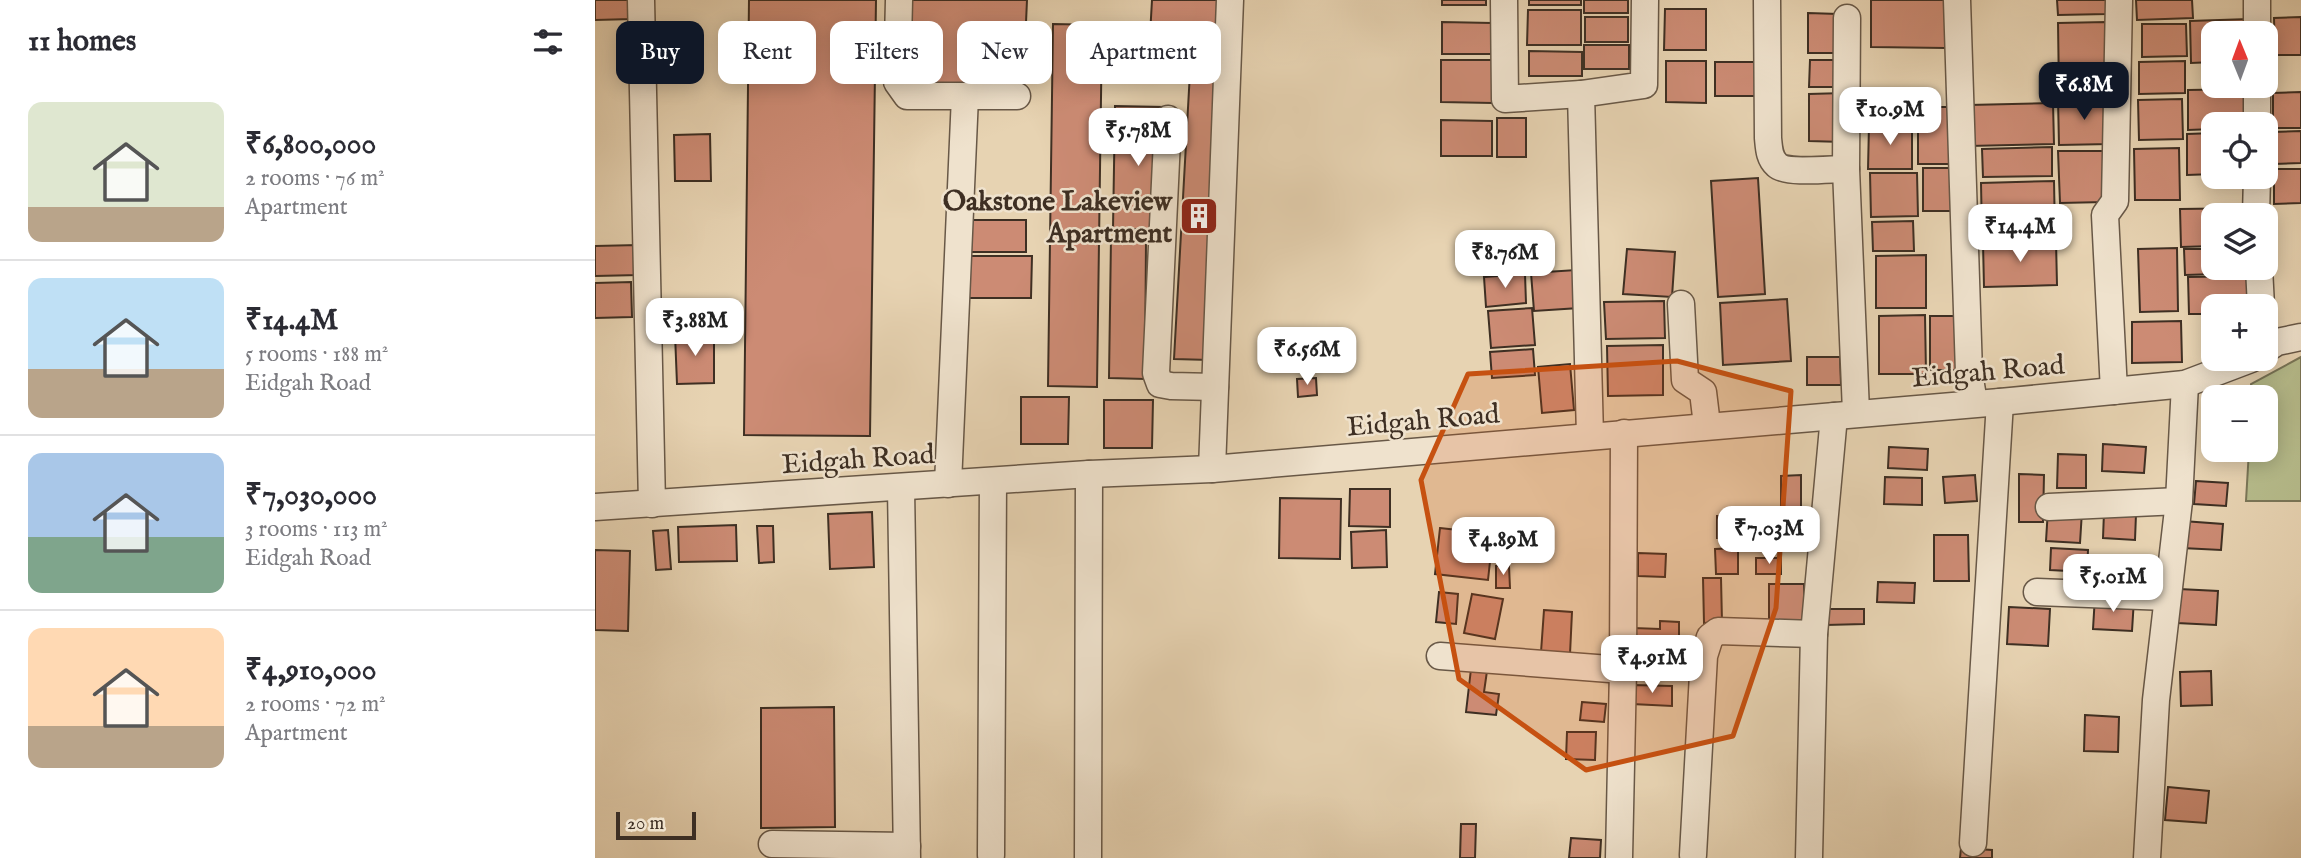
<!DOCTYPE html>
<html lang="en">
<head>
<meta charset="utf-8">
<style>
	:root { --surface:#fff; --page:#f7f7f7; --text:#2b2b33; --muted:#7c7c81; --line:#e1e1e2; --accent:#111827 }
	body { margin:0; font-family:"IM FELL English",serif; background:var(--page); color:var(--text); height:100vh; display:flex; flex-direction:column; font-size:26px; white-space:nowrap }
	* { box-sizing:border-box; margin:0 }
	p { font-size:23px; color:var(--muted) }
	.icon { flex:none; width:38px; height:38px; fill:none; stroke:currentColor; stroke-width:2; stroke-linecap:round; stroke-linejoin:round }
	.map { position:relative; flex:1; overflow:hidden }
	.panel { display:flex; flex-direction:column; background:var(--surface); width:595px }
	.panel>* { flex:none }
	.hud { position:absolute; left:21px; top:21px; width:665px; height:63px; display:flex; gap:14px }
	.needle { width:46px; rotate:359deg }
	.fabs { position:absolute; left:1606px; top:21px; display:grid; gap:14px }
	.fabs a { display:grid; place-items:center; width:77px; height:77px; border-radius:14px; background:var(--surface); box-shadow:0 4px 18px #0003; font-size:35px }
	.scale { position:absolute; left:21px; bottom:18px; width:80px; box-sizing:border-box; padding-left:7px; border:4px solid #3e2f23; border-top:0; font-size:19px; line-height:24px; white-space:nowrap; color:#3e2f23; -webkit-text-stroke:5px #efe2cd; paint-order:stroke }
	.price { position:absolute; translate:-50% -60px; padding:0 16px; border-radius:14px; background:#fff; color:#222; font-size:23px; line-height:46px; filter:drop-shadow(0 2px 4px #0008) }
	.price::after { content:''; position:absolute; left:50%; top:42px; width:21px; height:16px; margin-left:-10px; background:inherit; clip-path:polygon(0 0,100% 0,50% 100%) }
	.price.current { background:var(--accent); color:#fff }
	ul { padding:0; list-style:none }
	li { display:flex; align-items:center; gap:21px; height:175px; padding:0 28px }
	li+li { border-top:2px solid var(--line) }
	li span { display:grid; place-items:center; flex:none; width:196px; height:140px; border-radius:14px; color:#555 }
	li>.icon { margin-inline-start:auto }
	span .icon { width:84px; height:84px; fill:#fffc; stroke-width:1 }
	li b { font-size:30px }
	h2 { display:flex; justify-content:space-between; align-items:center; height:84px; padding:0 28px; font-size:30px }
	.tag { padding:0 24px; border-radius:14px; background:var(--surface); box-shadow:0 4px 18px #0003; font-size:24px; line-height:63px }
	.tag.current { background:var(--accent); color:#fff }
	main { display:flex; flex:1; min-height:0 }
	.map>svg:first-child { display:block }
</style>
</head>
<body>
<main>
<section class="panel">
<h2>11 homes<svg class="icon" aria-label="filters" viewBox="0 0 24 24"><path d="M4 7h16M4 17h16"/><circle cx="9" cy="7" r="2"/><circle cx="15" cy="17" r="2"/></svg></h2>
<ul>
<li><span style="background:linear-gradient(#dfe7d0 75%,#b9a48a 0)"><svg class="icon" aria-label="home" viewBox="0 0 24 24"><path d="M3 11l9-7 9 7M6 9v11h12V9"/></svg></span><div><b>₹6,800,000</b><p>2 rooms · 76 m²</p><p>Apartment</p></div></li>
<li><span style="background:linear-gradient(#bfe0f5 65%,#b9a48a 0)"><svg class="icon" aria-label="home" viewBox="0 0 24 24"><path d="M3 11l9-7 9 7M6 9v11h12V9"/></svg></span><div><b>₹14.4M</b><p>5 rooms · 188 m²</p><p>Eidgah Road</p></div></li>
<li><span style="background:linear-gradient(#a9c7e8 60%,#7fa58c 0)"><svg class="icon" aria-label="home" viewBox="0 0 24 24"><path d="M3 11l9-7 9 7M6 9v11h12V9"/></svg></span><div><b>₹7,030,000</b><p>3 rooms · 113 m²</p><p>Eidgah Road</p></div></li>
<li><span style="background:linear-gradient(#ffd9b3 70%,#b9a48a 0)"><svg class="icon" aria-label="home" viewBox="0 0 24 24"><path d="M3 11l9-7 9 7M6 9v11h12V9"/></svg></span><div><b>₹4,910,000</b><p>2 rooms · 72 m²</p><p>Apartment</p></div></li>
</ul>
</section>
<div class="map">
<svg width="1706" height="858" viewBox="0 0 1706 858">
	<rect width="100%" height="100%" fill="#e7d3b2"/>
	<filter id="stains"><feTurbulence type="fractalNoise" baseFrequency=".00286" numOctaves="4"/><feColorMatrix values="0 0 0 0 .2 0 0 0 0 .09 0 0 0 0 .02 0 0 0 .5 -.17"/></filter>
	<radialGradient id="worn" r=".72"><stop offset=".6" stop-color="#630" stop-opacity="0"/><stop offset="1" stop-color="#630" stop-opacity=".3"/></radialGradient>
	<!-- green -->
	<path fill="#b6bc8c" stroke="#7a7658" stroke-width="2" d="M1706,357V501H1651L1654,450H1671V397H1656V384Z"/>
	<!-- building -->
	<g fill="#cc8b74" stroke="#3e2f23" stroke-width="2">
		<path d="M0,0H36L37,19L0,20Z"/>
		<path d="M154,0H281L275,436L149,435Z"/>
		<path d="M313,0H432L428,90L310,85Z"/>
		<path d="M557,0H629L615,360L579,359L595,72L553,71Z"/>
		<rect x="847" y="0" width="44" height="5"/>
		<rect x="934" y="0" width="52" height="5"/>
		<rect x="989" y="0" width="44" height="13"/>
		<path d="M1276,0H1350V48L1276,47Z"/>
		<path d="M1462,0H1511L1512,14L1463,15Z"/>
		<path d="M1541,0H1597L1598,18L1542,20Z"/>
		<path d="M1070,9H1111V50H1069Z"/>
		<path d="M933,10H986V45H932Z"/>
		<path d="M1213,13L1243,14V53H1213Z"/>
		<rect x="990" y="17" width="43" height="25"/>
		<path d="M1706,17V55H1680L1679,18Z"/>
		<path d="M1654,19L1655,33H1619V62L1596,63L1595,21Z"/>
		<path d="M847,22L897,23V54H847Z"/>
		<path d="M1511,22L1512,92H1464L1463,23Z"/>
		<path d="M458,24L507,25L502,387L453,386Z"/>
		<path d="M1547,24H1591L1592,56L1547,57Z"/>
		<rect x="989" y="45" width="45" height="24"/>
		<path d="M934,51L987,52V76H934Z"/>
		<path d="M846,60H897V103L846,102Z"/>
		<path d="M1215,60H1246L1245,87H1214Z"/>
		<path d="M1071,61H1111V103L1071,102Z"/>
		<path d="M1590,61V93L1544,94V62Z"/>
		<rect x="1120" y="62" width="44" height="34"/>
		<path d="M1654,89L1655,124H1619V129L1593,130V90Z"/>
		<path d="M1706,92V128H1678V93Z"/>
		<path d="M1249,93L1248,142L1214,141V94Z"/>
		<path d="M1514,98L1515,144L1464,145L1463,99Z"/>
		<path d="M1587,99L1588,139L1544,140L1543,100Z"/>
		<path d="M1458,103L1459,144L1374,146V105Z"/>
		<path d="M520,106L569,107L567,229H518Z"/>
		<rect x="1323" y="107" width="39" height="57"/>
		<rect x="902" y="118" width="29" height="39"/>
		<path d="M846,120L897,121V156H846Z"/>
		<path d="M1274,125H1317V169H1273Z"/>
		<path d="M1706,131V163L1679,164L1678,132Z"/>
		<path d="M1619,133V174L1592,175V134Z"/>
		<path d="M115,134L116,181H80L79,135Z"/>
		<path d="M1457,147V176L1388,177L1387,149Z"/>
		<path d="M1584,148L1585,200H1540L1539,149Z"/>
		<path d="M1463,151H1509L1510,202L1465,203Z"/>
		<rect x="1328" y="168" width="31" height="43"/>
		<path d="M1679,169H1706V203L1679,204Z"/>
		<path d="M1275,173H1322L1323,216L1276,217Z"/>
		<path d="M1163,178L1170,294L1123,297L1116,181Z"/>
		<path d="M1459,181L1460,234L1387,236L1386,183Z"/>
		<path d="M1657,208V215H1619V246L1586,247L1585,209Z"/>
		<rect x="375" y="220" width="56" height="32"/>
		<path d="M1318,221L1319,251H1278L1277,222Z"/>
		<path d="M516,238L551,239L550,379L514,378Z"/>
		<path d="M1461,241L1462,285L1389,287L1388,243Z"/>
		<path d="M43,245L44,275L0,276V246Z"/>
		<path d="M1582,248L1583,311L1545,312L1543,249Z"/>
		<path d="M1032,249L1080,252L1077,297L1028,294Z"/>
		<path d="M1589,249H1619V268H1654V273L1590,275Z"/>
		<path d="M1331,255V308H1281V256Z"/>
		<path d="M374,256H437L436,298H374Z"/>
		<path d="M981,270L984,308L939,311L936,273Z"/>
		<path d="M930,274L931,303L891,307L889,277Z"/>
		<path d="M1656,276L1657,306H1619V314H1594L1593,277Z"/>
		<path d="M36,282L37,317L0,318V283Z"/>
		<path d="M1192,299L1196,361L1128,365L1125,303Z"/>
		<path d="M1069,301L1070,338L1011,339L1009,302Z"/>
		<path d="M937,308L940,345L896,348L893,311Z"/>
		<path d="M1330,315L1331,374H1284V316Z"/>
		<rect x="1335" y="316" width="29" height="54"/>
		<path d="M1586,321L1587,362L1537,363V322Z"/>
		<path d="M119,333V383L82,384L80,334Z"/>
		<path d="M1068,345V395L1013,396L1012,346Z"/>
		<path d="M938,349L940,375L897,378L895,352Z"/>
		<path d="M1212,357H1245L1246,385H1212Z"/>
		<path d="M975,364L979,410L947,413L943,367Z"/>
		<path d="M721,378L722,395L703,397L702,379Z"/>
		<path d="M426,397H474L473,444H426Z"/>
		<path d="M509,400H558L557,448H509Z"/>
		<path d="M1508,444L1551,447L1549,473L1507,471Z"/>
		<path d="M1294,447L1333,449L1332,470L1293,468Z"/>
		<path d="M1463,454L1491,455V488H1462Z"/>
		<path d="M1424,474L1449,475L1448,522H1424Z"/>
		<path d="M1206,475V507H1186V476Z"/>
		<path d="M1380,475L1382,501L1350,503L1348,477Z"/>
		<path d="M1290,477L1327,478V505L1289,504Z"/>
		<path d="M1601,481L1633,483L1631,506L1599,504Z"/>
		<path d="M755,489H795V527L754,526Z"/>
		<path d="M685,498L746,499L745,559L684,558Z"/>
		<path d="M1453,509L1487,511L1485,543L1451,541Z"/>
		<path d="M277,512L279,567L235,569L233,514Z"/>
		<path d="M1509,512L1541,514L1540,540L1508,538Z"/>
		<path d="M1160,515L1161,537L1122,538V516Z"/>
		<path d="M1588,521L1628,524L1626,550L1587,548Z"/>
		<path d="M141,525L142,561L84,562L83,527Z"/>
		<path d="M162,526H178L179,562L164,563Z"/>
		<path d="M845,528L898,534L893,580L840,574Z"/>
		<path d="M73,530L76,569L61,570L58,531Z"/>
		<path d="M791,530L792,567L757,568L756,532Z"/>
		<path d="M1339,535H1373L1374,581H1339Z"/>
		<path d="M1143,548V574H1121L1120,549Z"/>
		<path d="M1456,548L1493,550L1492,572L1455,570Z"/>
		<path d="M0,550L35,551L33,631L0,630Z"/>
		<path d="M1043,553L1071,554L1070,577L1043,576Z"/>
		<rect x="1161" y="558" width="25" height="16"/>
		<path d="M901,566H914L915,588H901Z"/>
		<path d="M1108,578H1126L1127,622L1109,623Z"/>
		<path d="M1283,582L1320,583L1319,603L1282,602Z"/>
		<path d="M1174,584H1209L1210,627H1174Z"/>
		<path d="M1584,589L1623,591L1621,625L1582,623Z"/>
		<path d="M844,592L863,594L861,624L841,622Z"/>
		<path d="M877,594L908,599L900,639L869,633Z"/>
		<path d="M1500,596L1539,599L1537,631L1498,629Z"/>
		<path d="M1414,607L1455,609L1453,646L1412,644Z"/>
		<path d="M1230,609H1269V624L1231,625Z"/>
		<path d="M949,610L977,612L975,654L946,652Z"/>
		<path d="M1065,621L1084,622V638L1039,637V628L1065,629Z"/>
		<path d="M1038,645H1075L1074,662L1038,663Z"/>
		<path d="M876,669L892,671L889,692L904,694L901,715L871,712Z"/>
		<path d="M1616,671L1617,705L1586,706L1585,672Z"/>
		<path d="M1038,685L1077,686V706L1037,704Z"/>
		<path d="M987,702L1011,704L1009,722L985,720Z"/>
		<path d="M239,707L240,827L166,828V708Z"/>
		<path d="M1490,715L1524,717L1523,752L1489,751Z"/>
		<path d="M972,732H1001L1000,760L971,759Z"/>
		<path d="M1573,787L1614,791L1611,823L1570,820Z"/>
		<path d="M866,824H881L880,858H865Z"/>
		<path d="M976,838L1006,840L1005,858H974Z"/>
		<path d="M1366,848L1397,850V858H1365Z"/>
	</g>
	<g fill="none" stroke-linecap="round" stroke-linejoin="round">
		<!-- minor casing -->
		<g stroke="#685847" stroke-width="29">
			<g id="minor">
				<path d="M46,0L57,504"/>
				<path d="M304,0L302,82L312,96H422"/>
				<path d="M909,0L910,99L986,94"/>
				<path d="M1172,0L1173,138C1174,148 1174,158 1182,165C1191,174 1236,169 1251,169"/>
				<path d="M1362,0L1374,373L1379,403"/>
				<path d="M1252,18L1251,169L1261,412"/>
				<path d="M1662,33V0"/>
				<path d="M573,119L561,373L565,384L576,386L620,387"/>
				<path d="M1662,124V86"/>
				<path d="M1661,215L1662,177"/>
				<path d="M1664,268L1666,306"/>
				<path d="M1086,304L1090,380L1108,392L1112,425"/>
				<path d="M1671,349L1682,342L1706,337"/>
				<path d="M1519,391L1510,215L1520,201L1524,0"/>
				<path d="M995,436L986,94L1049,85L1050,0"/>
				<path d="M617,469L635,0"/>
				<path d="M353,484L370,96"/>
				<path d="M306,488L312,858"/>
				<path d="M0,507L494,474L617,469L1405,402L1590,384L1656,359"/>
				<path d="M1454,507L1584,501"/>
				<path d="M1442,592L1572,597"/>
				<path d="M845,656L1028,670"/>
				<path d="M1378,843L1405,402"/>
				<path d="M177,844L312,846"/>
				<path d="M396,855L398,481"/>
				<path d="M1098,855L1109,656L1115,637L1123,631L1219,634"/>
				<path d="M493,858L494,474"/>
				<path d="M1024,858L1028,670L1029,433"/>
				<path d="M1214,858L1219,634L1239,416"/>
				<path d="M1552,858L1561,700L1584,501L1590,384"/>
			</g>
		</g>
		<!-- minor -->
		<use href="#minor" stroke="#efe2cd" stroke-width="26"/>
	</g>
	<!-- marked area -->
	<path fill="#c65111" fill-opacity="0.2" stroke="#c65111" stroke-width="5" stroke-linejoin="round" d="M1082,361L1196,391L1181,608L1138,736L991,770L864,679L826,480L873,374Z"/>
	<!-- icons -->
	<defs>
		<g id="building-square" transform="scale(2.0125)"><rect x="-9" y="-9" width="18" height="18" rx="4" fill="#8f2418" stroke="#efe2cd"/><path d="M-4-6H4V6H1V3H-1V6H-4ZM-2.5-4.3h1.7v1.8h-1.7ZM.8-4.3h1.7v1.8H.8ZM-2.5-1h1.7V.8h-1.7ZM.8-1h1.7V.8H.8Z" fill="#fff"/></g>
	</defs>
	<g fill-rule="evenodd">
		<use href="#building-square" x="604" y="216"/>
	</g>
	<g text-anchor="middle" stroke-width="5" stroke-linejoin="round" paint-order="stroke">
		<!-- poi labels -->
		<g font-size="28" font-weight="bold" fill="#3e2f23" stroke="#efe2cd" text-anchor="end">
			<text x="577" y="210">Oakstone Lakeview<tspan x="577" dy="32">Apartment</tspan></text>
		</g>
		<!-- street labels -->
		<g font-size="28" fill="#3e2f23" stroke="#efe2cd">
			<text transform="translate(1393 370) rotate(-5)" y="10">Eidgah Road</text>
			<text transform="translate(828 419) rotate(-5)" y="10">Eidgah Road</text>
			<text transform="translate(263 458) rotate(-4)" y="10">Eidgah Road</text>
		</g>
	</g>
	<rect width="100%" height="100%" filter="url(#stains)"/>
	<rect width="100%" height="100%" fill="url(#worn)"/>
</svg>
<div class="fabs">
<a><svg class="needle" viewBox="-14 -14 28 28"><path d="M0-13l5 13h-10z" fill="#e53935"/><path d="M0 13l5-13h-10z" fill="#7c7c81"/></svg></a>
<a><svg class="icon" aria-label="locate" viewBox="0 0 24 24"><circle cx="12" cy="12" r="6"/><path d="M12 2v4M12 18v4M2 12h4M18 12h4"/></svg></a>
<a><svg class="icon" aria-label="layers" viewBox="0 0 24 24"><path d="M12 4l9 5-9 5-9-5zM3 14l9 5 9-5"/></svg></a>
<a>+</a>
<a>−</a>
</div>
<div class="scale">20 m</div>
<b class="price current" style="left:1489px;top:122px">₹6.8M</b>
<b class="price" style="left:1295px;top:147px">₹10.9M</b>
<b class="price" style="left:543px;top:168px">₹5.78M</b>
<b class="price" style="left:1425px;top:264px">₹14.4M</b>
<b class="price" style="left:910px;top:290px">₹8.76M</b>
<b class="price" style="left:100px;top:358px">₹3.88M</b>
<b class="price" style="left:712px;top:387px">₹6.56M</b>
<b class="price" style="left:1174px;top:566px">₹7.03M</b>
<b class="price" style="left:908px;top:577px">₹4.89M</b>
<b class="price" style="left:1518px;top:614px">₹5.01M</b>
<b class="price" style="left:1057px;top:695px">₹4.91M</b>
<div class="hud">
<a class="tag current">Buy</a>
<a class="tag">Rent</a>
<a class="tag">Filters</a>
<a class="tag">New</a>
<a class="tag">Apartment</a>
</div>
</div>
</main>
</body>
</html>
